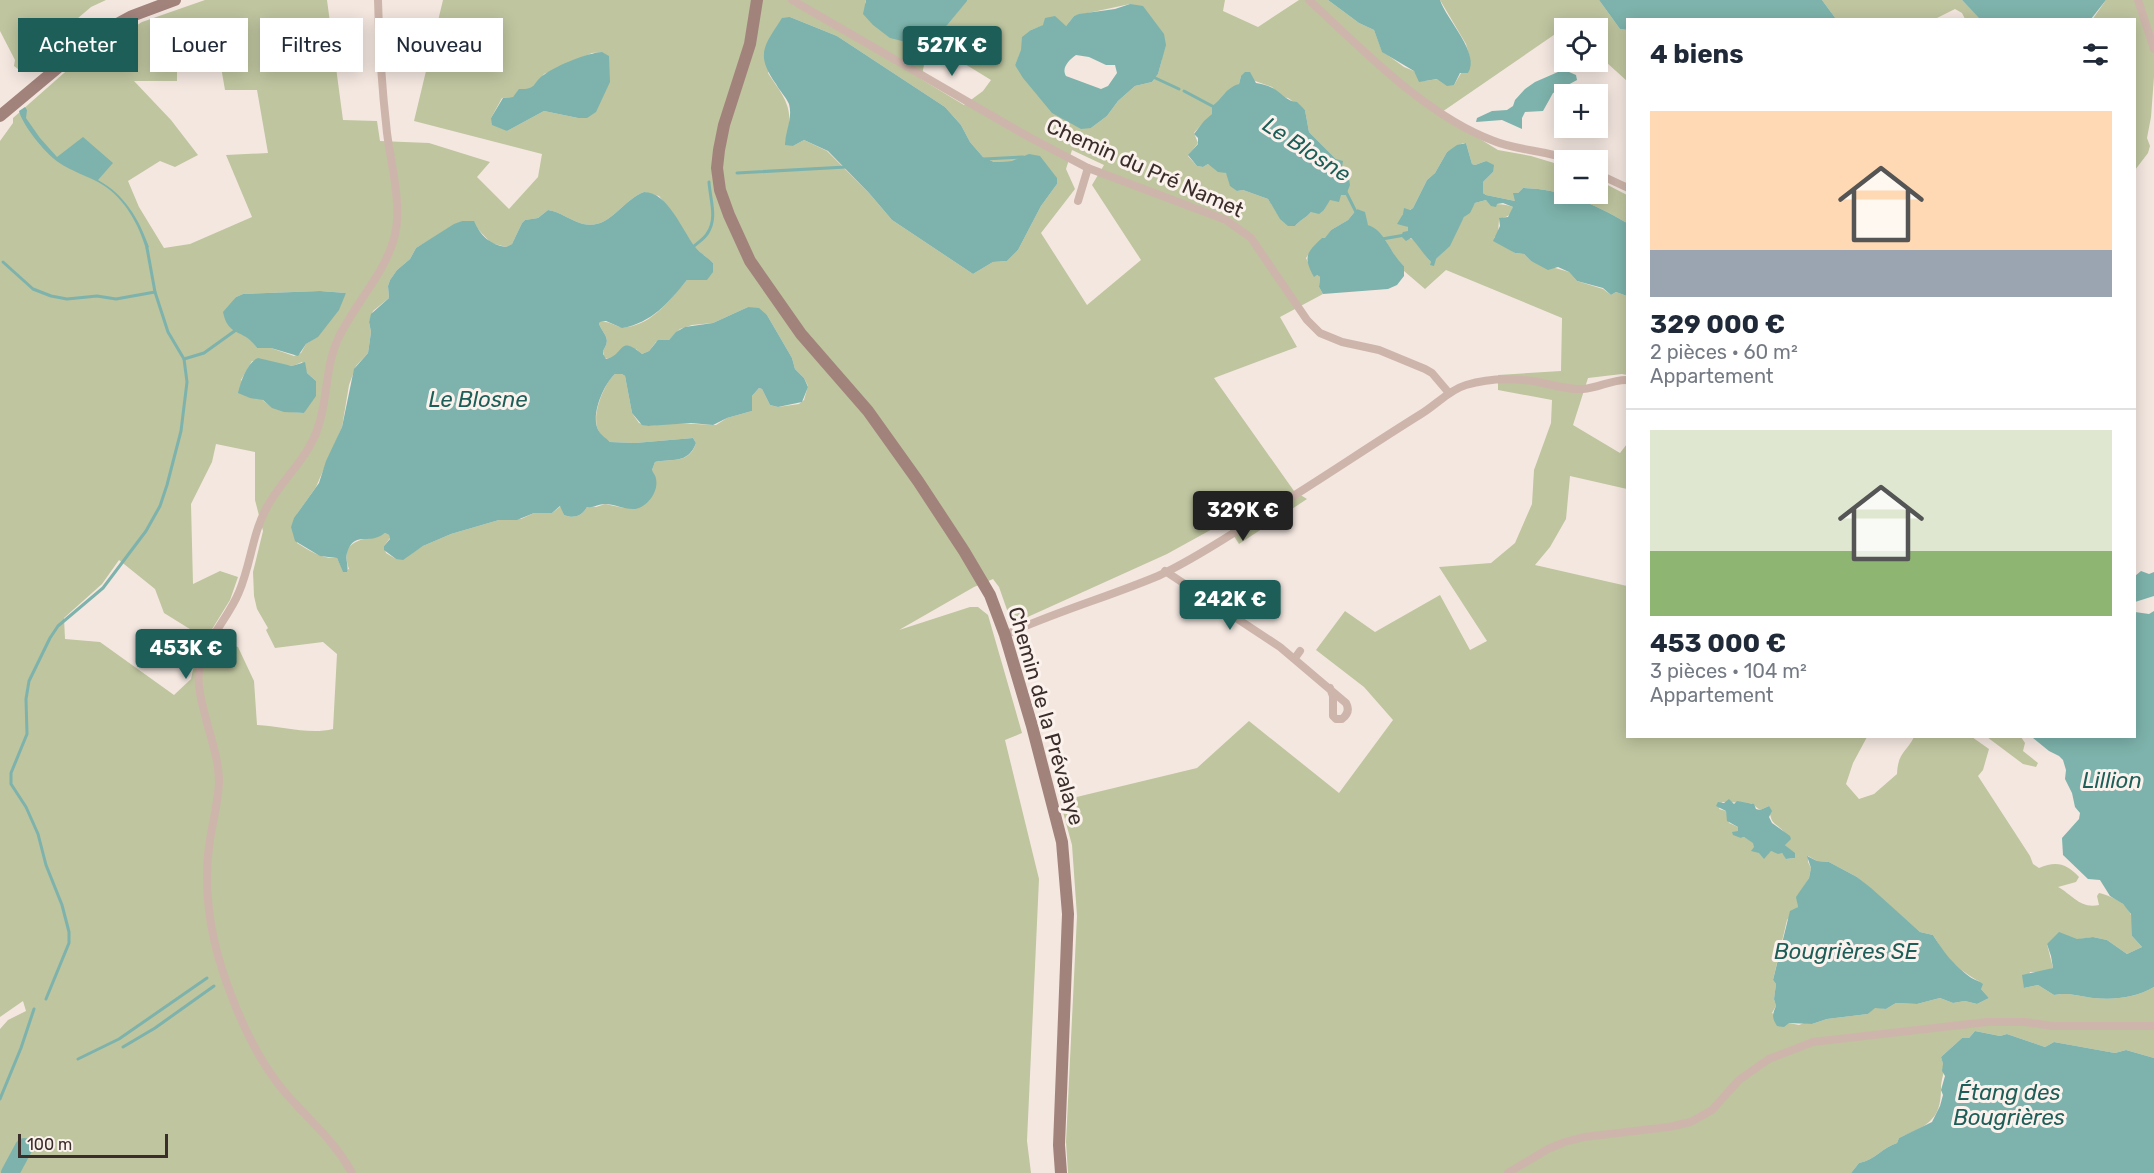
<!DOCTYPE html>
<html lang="fr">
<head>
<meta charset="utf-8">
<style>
	:root { --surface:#fff; --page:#f6f6f7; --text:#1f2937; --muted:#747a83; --line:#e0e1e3; --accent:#1d5f58 }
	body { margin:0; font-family:Rubik,sans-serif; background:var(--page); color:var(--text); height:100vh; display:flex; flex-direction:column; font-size:22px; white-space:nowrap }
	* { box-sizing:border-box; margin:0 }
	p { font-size:20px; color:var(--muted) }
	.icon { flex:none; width:33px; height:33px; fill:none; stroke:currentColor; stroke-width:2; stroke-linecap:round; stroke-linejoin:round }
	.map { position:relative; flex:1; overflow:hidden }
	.drawer { position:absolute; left:1626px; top:18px; width:510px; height:720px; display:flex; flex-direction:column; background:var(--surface); border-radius:0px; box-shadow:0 3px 15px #0003 }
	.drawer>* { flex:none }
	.top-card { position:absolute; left:18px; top:18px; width:570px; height:54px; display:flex; gap:12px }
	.controls { position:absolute; left:1554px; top:18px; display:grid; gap:12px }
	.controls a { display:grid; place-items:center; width:54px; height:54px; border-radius:0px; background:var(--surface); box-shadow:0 3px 15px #0003; font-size:30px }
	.scale { position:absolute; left:18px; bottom:15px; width:150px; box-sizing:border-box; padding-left:6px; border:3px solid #3b2d2a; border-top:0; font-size:16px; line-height:21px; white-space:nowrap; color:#3b2d2a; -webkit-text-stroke:4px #fbf2ed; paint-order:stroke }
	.price { position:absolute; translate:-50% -51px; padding:0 14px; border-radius:6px; background:var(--accent); color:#fff; font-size:20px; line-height:39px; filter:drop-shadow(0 2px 3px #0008) }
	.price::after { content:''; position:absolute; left:50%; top:36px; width:18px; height:14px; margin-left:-9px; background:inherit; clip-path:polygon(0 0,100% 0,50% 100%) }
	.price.on { background:#222; color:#fff }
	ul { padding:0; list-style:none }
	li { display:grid; align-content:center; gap:12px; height:318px; padding:0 24px }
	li+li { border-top:2px solid var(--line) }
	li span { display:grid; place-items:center; height:186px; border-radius:0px; color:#555 }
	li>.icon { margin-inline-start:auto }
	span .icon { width:108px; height:108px; fill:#fffc; stroke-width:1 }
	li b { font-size:26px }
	h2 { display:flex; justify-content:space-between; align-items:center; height:72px; padding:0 24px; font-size:26px }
	.tag { padding:0 21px; border-radius:0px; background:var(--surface); box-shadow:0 3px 15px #0003; font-size:21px; line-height:54px }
	.tag.on { background:var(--accent); color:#fff }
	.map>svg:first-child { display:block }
</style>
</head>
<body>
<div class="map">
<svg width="2154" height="1173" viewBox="0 0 2154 1173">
	<rect width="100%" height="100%" fill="#f4e7e0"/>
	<!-- green -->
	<g fill="#bfc59f" fill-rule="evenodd">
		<path d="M0,0H106L91,7L18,69L14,66L15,60L0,31Z"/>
		<path d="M205,0H327L343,120L377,121L380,141L429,143L490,162L477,177L509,209L538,177L542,154L414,121L443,0H866L865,3L902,40L910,43L944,29L967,0H1225L1223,11L1258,27L1299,0H1328L1359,23L1374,30L1382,51L1404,67L1414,71L1425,81L1438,79L1454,85L1470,58L1466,44L1440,0H1599L1620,29L1627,30V81L1606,62L1598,66L1594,62H1598V28H1564L1439,114L1498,150L1531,156L1564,166V194H1598V180L1627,195V223C1594,204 1562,189 1523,188L1518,193L1515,201L1486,195L1483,193V182L1493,172L1486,161L1475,165L1472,164L1466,143H1463L1447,152L1435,173L1427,180L1413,208L1403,214L1400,221L1408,227L1409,238C1419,242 1423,254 1431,262C1449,251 1453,235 1464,217C1467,212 1472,209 1475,203L1486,200C1494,206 1503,203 1513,207C1512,216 1506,217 1499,219L1498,234L1494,238L1515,253L1524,254L1531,261L1569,272L1577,281L1603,289L1611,295L1616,292L1627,296V375L1622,374L1588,378L1573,425L1620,453L1627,444V489L1570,476L1566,519L1550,547L1535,565L1627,586L1628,736L1867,737L1853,763L1846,784L1859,799L1874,794L1897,774C1898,752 1906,753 1914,737H1972L1989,749L1983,770L1978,776L2030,856L2033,864L2039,868C2056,861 2066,863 2079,877L2076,882L2058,887C2073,895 2080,909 2099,905L2097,896L2099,893C2111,896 2127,903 2131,915C2133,921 2132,930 2132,936L2142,947L2127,954L2107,940L2093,937L2047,944L2053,968L2042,972H2030L2024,988L2038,985L2054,995C2068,992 2079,996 2093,998C2114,1000 2135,998 2154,987V1058L2126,1050L2115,1053L2054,1042L2045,1047L2007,1034L2000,1036L1975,1031L1969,1038H1962L1941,1057C1947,1074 1941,1075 1941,1089C1941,1121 1926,1126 1899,1138L1897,1143C1883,1147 1875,1160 1859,1163L1851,1173H1068L1066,1142L1077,916L1072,845L1060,801L1197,768L1249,721L1339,793L1393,720L1364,687L1316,650L1345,611L1375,632L1440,595L1470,650L1487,641L1439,567L1491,563L1515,543L1532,504L1534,470L1551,423L1552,400L1498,390V375L1561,371L1562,318L1446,270L1425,289L1404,271V266L1398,261L1384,238L1368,225L1357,209L1348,220L1331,230L1325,239L1315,245L1306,258L1314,276L1317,275L1320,277L1319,287L1323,294L1280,317L1297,347L1214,378L1294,491L1307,499L1239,544L1225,522L1167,554L1012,624L999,587L993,579L974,587L899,630L970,607H978L988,615L1022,733L1005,740L1039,879L1027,1141L1031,1173H0V1029L8,1020L26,1011L23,1001L0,1017V141L13,123V118L98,43L102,47L142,22ZM1130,4L1162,59L1158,74L1152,82L1135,86L1118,101L1107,116L1091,128L1015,65L1031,30L1044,25L1066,26L1074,16ZM790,17L837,36L945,107L961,125L970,142L983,157L994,162L1012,161L1057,184L1041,206L1018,250L1007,261L993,262L973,274L892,220L869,193L827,151L804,140L793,146L785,142C796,109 785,99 768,73ZM929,42L991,80L983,91L964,105L921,79ZM602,52L587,118H578L544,111L507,131L491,118L502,98L513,97L535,86L544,74L592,53ZM221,67L225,90H257L268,153L226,155L252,217L190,244L164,248L139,207L128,181L160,161L175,167L198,155L171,120L134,81H177V68ZM1241,76L1272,87L1282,97L1288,98L1305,110L1309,132L1336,159L1341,174L1324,210L1311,212C1306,218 1300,220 1295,226L1280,218L1268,199L1243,190L1237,191L1226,173L1208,164L1203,167L1197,166L1188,156L1198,143L1194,133C1200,125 1208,120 1214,112C1225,96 1221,95 1239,84ZM1072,150L1104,165L1092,185L1141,260L1087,305L1041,233L1075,189L1066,169ZM644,192L659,196L663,201L695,248L713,263L703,280H687C671,298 653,324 627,327C617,329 610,320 600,322L599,324C605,337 611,338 603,351L604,358L610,359L636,349L642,354L649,351L656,342L669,340L680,329L692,325L713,323L748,307L767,315L792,358L795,369L804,378L808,386L804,400L799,404L778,407L770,405L762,389L759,388L752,396V411L727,418L716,425L674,423L648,426L639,423L632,413L625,376L622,374H615C604,384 593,412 597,427C599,434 605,438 610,442L635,443L693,438L696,443C689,465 671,458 655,462L652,470L624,508L605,504L596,507H587C582,516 574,519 564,515L561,506L552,513H534L521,519L499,520L451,534L423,546L407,556L396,559L386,553L384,546L390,538L389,535L385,533C366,541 338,537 349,569L343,571L337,558C321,559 310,551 297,543V514L316,487L342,427L349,385L356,366L368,353L371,332L369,322L373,311L389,298L388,286L390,280L397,270L410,259L416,248L462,221L475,226L491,243L506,247L512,244L522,223L525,220L538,218L548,210C561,212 571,221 583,224C610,230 622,200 644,192ZM320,291L346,293L317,337L306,344L301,353L294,356L271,348H257L230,306L236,297L243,294ZM252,361L293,366L302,362L307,373L316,381L315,387L304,413C268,412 267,403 241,380ZM216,444L255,452V500L263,531L253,572L254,596L257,609L268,628L266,630L275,648L323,642L337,654L333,729C309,735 281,726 257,725L254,681L238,647L206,639L230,600L238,577L220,571L193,584L191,504L212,462ZM119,560L155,589L164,613L206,639L195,660L191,679L174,695L100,642L65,639L64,618L102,584ZM1722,802L1751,803L1760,810L1769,806C1771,827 1774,820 1786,834L1785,845L1794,853L1795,858L1787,859L1782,853L1771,851L1759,853L1753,842L1744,837L1741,838L1738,827L1729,823L1726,811L1719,809ZM1808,856L1817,861L1829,862L1857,877L1920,932L1933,935C1938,942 1941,950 1947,957C1951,963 1973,979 1979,981L1981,989L1989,998L1977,1004L1965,1001L1953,1003L1940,998L1917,1004L1896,1003L1886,1009L1875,1007L1868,1014L1827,1019L1812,1024L1804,1023L1799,1025L1789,1023L1772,1013L1776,1006L1774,999L1776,984L1773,980L1787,920L1798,907L1797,897L1809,878L1811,868L1808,862Z"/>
		<path d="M1822,0H1962L1981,19H1965L1962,13L1955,9L1935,19H1836Z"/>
		<path d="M2106,0H2154V77L2151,117L2147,138L2150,146L2148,153L2135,170L2134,20H2092Z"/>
		<path d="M1987,737H2021L2025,743L2023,751L2038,763L2036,767L2023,764Z"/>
	</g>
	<!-- water -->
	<g fill="#7db3ac" fill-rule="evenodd">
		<path d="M866,0H967V1L944,29L929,41L910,43L890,38L873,25L863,14Z"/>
		<path d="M1328,0H1440C1446,19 1481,54 1468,73H1460L1454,85L1447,86L1437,79L1419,82L1414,71L1382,52L1374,30L1359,23Z"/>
		<path d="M1599,0H1822L1836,19L1628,20L1627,30L1620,29Z"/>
		<path d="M1962,0H2106L2091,19L1981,20Z"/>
		<path d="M1130,4L1143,6L1164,34L1166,45L1158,74L1152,82L1135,86L1118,101L1107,116L1091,128L1081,129L1052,113L1023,78L1015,65L1021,50L1022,37L1031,30L1043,25L1045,18L1055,16L1066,26L1074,16L1079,14L1115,9ZM1076,55L1089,57L1106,65H1115L1117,73L1108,86L1101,89L1066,76C1061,68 1069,60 1076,55Z"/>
		<path d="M790,17L837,36L945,107L961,125L970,142L983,157L994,162L1012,161L1029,154L1040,156L1057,178V184L1041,206L1018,250L1007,261L993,262L973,274L892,220L869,193L828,151L804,140L793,146L785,145C785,132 793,118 789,104C786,97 779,90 776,84C755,54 764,46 782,18Z"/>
		<path d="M602,52L609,56L610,82L596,112L587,118H578L544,111L507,131L492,125L491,118L503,98L513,97L519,89C538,90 532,82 545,74C558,65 587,53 602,52Z"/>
		<path d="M1245,72H1250L1256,83C1263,84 1270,86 1276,90C1283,95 1287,101 1297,102L1305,110L1309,132L1336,159L1343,161L1341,174L1349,179L1350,185L1346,195H1341L1339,202L1330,200L1324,210L1319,214L1311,212C1306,218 1300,220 1295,226H1288L1280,219L1268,199L1243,190L1237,191L1230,186L1226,173L1218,172L1208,164L1203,167L1197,166L1188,155L1198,144V138L1194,134L1204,121L1212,114V106C1223,99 1225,88 1239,84L1241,76Z"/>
		<path d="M1569,72L1576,75L1577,80L1553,93L1543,111L1525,112L1522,118V129L1502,120L1476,122L1477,118L1492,111L1507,110L1513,106L1515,100L1525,89L1535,82L1558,72Z"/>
		<path d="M25,107L27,110L26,118L40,138L57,157L83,137L113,163L98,180C125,195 139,219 149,247L146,249C139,225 125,199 103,185C89,176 72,172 58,162C45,153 23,126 19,111Z"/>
		<path d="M1466,143L1472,164L1475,165L1486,161L1494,165L1493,172L1483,182V193L1486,195L1515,201L1513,193H1518L1523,188C1562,189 1594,204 1627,223V296L1616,292L1611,295L1603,288L1577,281L1569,272L1558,267L1548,270L1531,261L1524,254L1515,253L1493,241L1500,226L1499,218L1508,217L1513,207L1503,203L1497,204L1496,207L1491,206L1486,200L1475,203L1470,213L1464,217L1450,246L1436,259L1434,266L1430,265L1431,262C1423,254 1419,246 1411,238L1406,241L1401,236L1403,232L1408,231V227L1397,224L1403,214L1404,208L1410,210L1413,208L1427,180L1435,173L1447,152L1457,145Z"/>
		<path d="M644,192C668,192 682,230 695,247C700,253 707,257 713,263V272L707,280H687C669,302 652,323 622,328L606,321L600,322L599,324C605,337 611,338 603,351V354L606,359C625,355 618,334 642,354L649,351L658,340H669L676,332L685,327L713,323L748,307L759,308L767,315L792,358L795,369L804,378L808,387L802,402L778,407L770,405L762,389L759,388L752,396V411L727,418L713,425L691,423L648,426L642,425L632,413L625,376L622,374H615C604,384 592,412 597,427C599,434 605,437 610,442L635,443L693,438L696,443C688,465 671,458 655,462L652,470C653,473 656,476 656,479C659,492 646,509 633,509C623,509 614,504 605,504C598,504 594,508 587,507C582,516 574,519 564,515L560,506L552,513H534L517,520H499L451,534L423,546L403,560L396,559L384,550V546L390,539L389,535L385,533C382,535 379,537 375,538C364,541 353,534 347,553C345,560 349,566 347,572H343L337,558L320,556L295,541L291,527L294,518L319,483L326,461L342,427L354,369L368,353L371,332L369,322L371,314L389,298L388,286L390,280L397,270L410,259L416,248L454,224L462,221H474C480,236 491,245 506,247L512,244L522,223L525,220L538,218L548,210C561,212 571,221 583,224C610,230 622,200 644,192Z"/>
		<path d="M1357,209L1365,212L1368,225C1386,231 1390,254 1404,266V276L1397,285L1388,289L1323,294L1319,287L1320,277L1317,275L1314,277C1303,257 1306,253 1322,238H1325L1331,230L1348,220Z"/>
		<path d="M320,291L346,293L339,310L318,337L306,344L298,356L271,348H257C244,328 228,338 223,312L236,297L243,294Z"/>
		<path d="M258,358L292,366L305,362L307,373L316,381V396L304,413L284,412L272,408L263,400L250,398L238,393C241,381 247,363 258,358Z"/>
		<path d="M2141,571L2149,574L2154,572V596L2135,602V576Z"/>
		<path d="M2154,611V987C2135,998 2114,1000 2093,998C2079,996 2068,992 2054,995L2038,985L2024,988L2022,975L2053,968L2051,956L2047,944L2059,932L2077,939L2093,937L2107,940L2127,954L2142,947L2132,936L2131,914L2123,904L2110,896L2100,880L2088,879L2063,855L2062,838L2079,819L2080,813L2075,807L2072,793L2065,779L2066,770L2063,760L2059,756L2049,751L2033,738L2023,737L2134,736L2135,612L2149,614Z"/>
		<path d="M1729,799L1734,804L1737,801L1754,804L1756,809L1760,810L1769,806L1772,811L1769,817L1772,823L1790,836L1791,839L1785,845L1795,853V858L1786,859L1782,853L1778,854L1771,851L1764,859L1759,853L1751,851L1754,847L1753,843L1744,837L1741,838L1733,835L1732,832L1738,831V827L1727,821L1726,811L1716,806L1718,802L1724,803Z"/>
		<path d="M1807,856L1817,861L1829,862L1857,877L1871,888L1920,932L1933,935C1945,954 1952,963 1970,977C1974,980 1978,980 1983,984L1981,989L1989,998L1977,1004L1965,1001L1953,1003L1940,998L1917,1004L1896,1003L1886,1009L1875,1008L1868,1014L1827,1019L1812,1024L1789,1023L1784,1027L1777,1026C1772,1018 1772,1015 1776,1006L1774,999L1776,984L1773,980L1790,911L1798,907L1796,897L1809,878L1811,868Z"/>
		<path d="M1975,1031L2000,1036L2007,1034L2045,1047L2054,1042L2115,1053L2126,1050L2154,1058V1173H1851L1859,1163C1875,1160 1883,1147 1897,1143L1899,1138L1932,1122L1940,1106L1943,1095L1941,1090L1945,1076L1942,1071L1943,1064L1941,1057L1962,1038H1969Z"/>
	</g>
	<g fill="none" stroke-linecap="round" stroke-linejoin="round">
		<!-- stream -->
		<g stroke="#7db3ac" stroke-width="3">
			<path d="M1151,76L1179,89"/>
			<path d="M1184,91L1214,107"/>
			<path d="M984,159L1023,157"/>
			<path d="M737,173L846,167"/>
			<path d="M1346,192L1356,212"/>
			<path d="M1382,239L1405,235"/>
			<path d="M693,247C697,243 704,239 707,234C718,219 710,199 709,182"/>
			<path d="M3,262L33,289L51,296L67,299L97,296L116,299L155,292"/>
			<path d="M184,359L204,353L236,330"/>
			<path d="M46,999L69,943V932L62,905L46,865L38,834L26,807L11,784V773L27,734L26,699L29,681L50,638L58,626L103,588L146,531L160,506L167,485L181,431L187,382L184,359L168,332L155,292L147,248"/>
			<path d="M123,1047L155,1028L214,986"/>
			<path d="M78,1059L119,1039L207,978"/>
			<path d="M0,1099L21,1048L34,1009"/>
		</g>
		<!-- river -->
		<path stroke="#7db3ac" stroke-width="18" d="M10,1173L24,1147"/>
		<!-- street -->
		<g stroke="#ceb5ab" stroke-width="8">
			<path d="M792,0L1027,136L1088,168L1226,220L1251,238L1307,320L1320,333L1342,342L1379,350L1425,369L1432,373L1449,393"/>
			<path d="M1309,0C1362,49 1426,116 1494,141C1518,151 1546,150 1570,160"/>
			<path d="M2138,0L2154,49"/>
			<path d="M1598,174L1628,188"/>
			<path d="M1078,201L1088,168"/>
			<path d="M1165,571L1280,647L1346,703C1350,710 1347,715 1342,719H1336L1333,716V696L1330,688"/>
			<path d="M1005,635C1055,612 1108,597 1158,576C1189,562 1219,542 1248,524C1307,489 1363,450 1421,414C1436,405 1449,390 1466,385C1489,378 1515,378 1538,382C1553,385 1568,390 1583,389C1599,388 1612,379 1628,380"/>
			<path d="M1295,658L1300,651"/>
			<path d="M352,1173C332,1136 304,1117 279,1085C254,1053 236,1011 223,972C209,931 203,882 210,840C213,821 218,802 219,783C220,747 192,696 200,665C207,638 229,617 239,592C251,564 252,534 267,507C281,481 305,461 316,433C329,401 324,365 340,335C357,301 386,272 395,235C402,204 391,164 387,133C382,89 379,44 378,0"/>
			<path d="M1508,1173L1548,1149L1565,1142L1584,1137L1669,1127L1691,1122L1712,1110L1739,1080L1769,1059L1813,1042L1987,1022H2025L2052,1026H2154"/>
		</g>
		<!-- secondary -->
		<g stroke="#a2837c" stroke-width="12">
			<path d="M757,0L750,44L724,125L719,150L717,168L720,190L729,215L750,261L801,334L868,411L918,481L964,551L990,595L1005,635L1032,726L1062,842L1068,914L1059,1145L1061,1173"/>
			<path d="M0,116L97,35L132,16L175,0"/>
		</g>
	</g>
	<g text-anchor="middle" stroke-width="6" stroke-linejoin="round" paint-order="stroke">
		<!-- street labels -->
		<g font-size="21" fill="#3b2d2a" stroke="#fbf2ed">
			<text transform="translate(1145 168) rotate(24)" y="7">Chemin du Pré Namet</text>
			<text transform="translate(1046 716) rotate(74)" y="7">Chemin de la Prévalaye</text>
		</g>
		<!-- water labels -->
		<g font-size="22" font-style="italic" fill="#1d5f58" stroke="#fbf2ed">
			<text transform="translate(1307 149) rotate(33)" y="8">Le Blosne</text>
			<text x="478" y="407">Le Blosne</text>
			<text x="2112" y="788">Lillion</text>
			<text x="1846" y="959">Bougrières SE</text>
			<text x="2009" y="1100">Étang des<tspan x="2009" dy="25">Bougrières</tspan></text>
		</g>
	</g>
</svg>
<div class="controls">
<a><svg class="icon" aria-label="locate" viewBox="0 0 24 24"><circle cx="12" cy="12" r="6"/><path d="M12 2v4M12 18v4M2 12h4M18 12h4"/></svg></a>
<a>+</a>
<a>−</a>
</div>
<div class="scale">100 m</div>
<b class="price" style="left:952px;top:77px">527K €</b>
<b class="price on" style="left:1243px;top:542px">329K €</b>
<b class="price" style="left:1230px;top:631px">242K €</b>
<b class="price" style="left:186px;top:680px">453K €</b>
<div class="top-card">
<a class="tag on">Acheter</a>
<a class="tag">Louer</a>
<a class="tag">Filtres</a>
<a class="tag">Nouveau</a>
</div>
<section class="drawer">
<h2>4 biens<svg class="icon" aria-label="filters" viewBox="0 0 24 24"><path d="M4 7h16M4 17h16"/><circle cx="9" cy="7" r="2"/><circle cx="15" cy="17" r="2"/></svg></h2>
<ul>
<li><span style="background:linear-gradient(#ffd9b3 75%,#9aa5b1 0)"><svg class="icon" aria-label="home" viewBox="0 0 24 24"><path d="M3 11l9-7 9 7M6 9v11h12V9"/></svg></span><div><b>329 000 €</b><p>2 pièces · 60 m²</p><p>Appartement</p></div></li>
<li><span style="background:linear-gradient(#dfe7d0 65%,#8fb573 0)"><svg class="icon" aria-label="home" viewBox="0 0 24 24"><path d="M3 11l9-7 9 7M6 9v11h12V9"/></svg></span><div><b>453 000 €</b><p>3 pièces · 104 m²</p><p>Appartement</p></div></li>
</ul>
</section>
</div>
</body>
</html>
